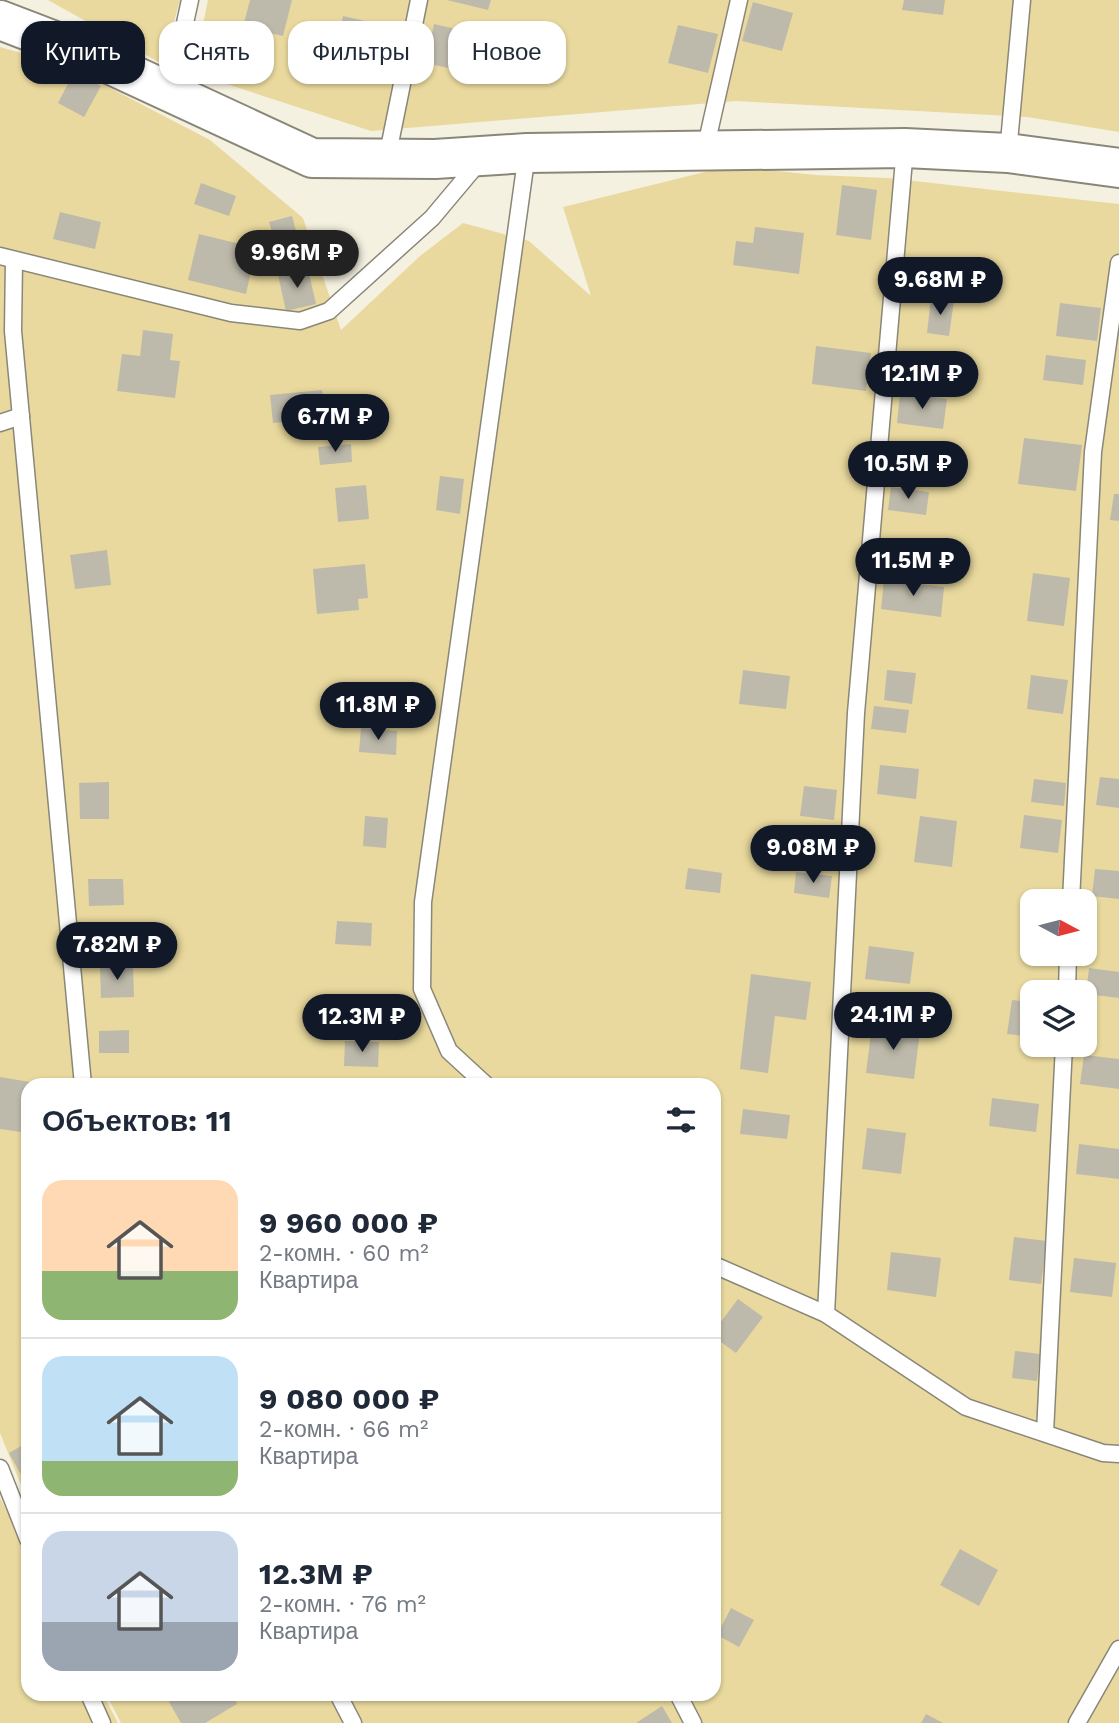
<!DOCTYPE html>
<html lang="ru">
<head>
<meta charset="utf-8">
<style>
	:root { --surface:#fff; --page:#f6f6f7; --text:#1f2937; --muted:#747a83; --line:#e0e1e3; --accent:#111827 }
	body { margin:0; font-family:"Work Sans",sans-serif; background:var(--page); color:var(--text); height:100vh; display:flex; flex-direction:column; font-size:26px; white-space:nowrap }
	* { box-sizing:border-box; margin:0 }
	p { font-size:23px; color:var(--muted) }
	.icon { flex:none; width:38px; height:38px; fill:none; stroke:currentColor; stroke-width:2; stroke-linecap:round; stroke-linejoin:round }
	.map { position:relative; flex:1; overflow:hidden }
	.panel { position:absolute; left:21px; top:1078px; width:700px; height:623px; display:flex; flex-direction:column; background:var(--surface); border-radius:21px; box-shadow:0 2px 5px #0004 }
	.panel>* { flex:none }
	.hud { position:absolute; left:21px; top:21px; width:700px; height:63px; display:flex; gap:14px }
	.needle { width:46px; rotate:97deg }
	.controls { position:absolute; left:1020px; top:889px; display:grid; gap:14px }
	.controls a { display:grid; place-items:center; width:77px; height:77px; border-radius:14px; background:var(--surface); box-shadow:0 2px 5px #0004; font-size:35px }
	.price { position:absolute; translate:-50% -60px; padding:0 16px; border-radius:24px; background:var(--accent); color:#fff; font-size:23px; line-height:46px; filter:drop-shadow(0 2px 4px #0008) }
	.price::after { content:''; position:absolute; left:50%; top:42px; width:21px; height:16px; margin-left:-10px; background:inherit; clip-path:polygon(0 0,100% 0,50% 100%) }
	.price.selected { background:#222; color:#fff }
	ul { padding:0; list-style:none }
	li { display:flex; align-items:center; gap:21px; height:175px; padding:0 21px }
	li+li { border-top:2px solid var(--line) }
	li span { display:grid; place-items:center; flex:none; width:196px; height:140px; border-radius:21px; color:#555 }
	li>.icon { margin-inline-start:auto }
	span .icon { width:84px; height:84px; fill:#fffc; stroke-width:1 }
	li b { font-size:30px }
	h2 { display:flex; justify-content:space-between; align-items:center; height:84px; padding:0 21px; font-size:30px }
	.tag { padding:0 24px; border-radius:21px; background:var(--surface); box-shadow:0 2px 5px #0004; font-size:24px; line-height:63px }
	.tag.selected { background:var(--accent); color:#fff }
	.map>svg:first-child { display:block }
</style>
</head>
<body>
<div class="map">
<svg width="1119" height="1723" viewBox="0 0 1119 1723">
	<rect width="100%" height="100%" fill="#f5f1e1"/>
	<!-- green -->
	<g fill="#e9d99e" fill-rule="evenodd">
		<path d="M48,0H180L162,64Z"/>
		<path d="M208,0H1119V132L1027,117L736,101L371,131L193,73Z"/>
		<path d="M0,47L68,66L210,140L303,218L341,330L420,256L463,223L529,241L591,296L563,207L729,166L816,175L888,178L1119,204V1723H121L106,1694H714V1085H28V1502L0,1433ZM1032,901H1085V954H1032ZM1032,992H1085V1045H1032Z"/>
		<path d="M0,1498L28,1551V1694H103L118,1723H0Z"/>
	</g>
	<!-- building -->
	<g fill="#bebaab">
		<path d="M250,0H292L283,36L243,27Z"/>
		<path d="M447,0H491L488,10Z"/>
		<path d="M904,0H945L943,15L902,10Z"/>
		<path d="M753,2L793,13L782,51L742,41Z"/>
		<path d="M343,16L383,25L374,64L334,55Z"/>
		<path d="M434,24L474,33L466,72L426,63Z"/>
		<path d="M678,25L718,34L708,73L668,63Z"/>
		<path d="M74,72L101,86L84,117L58,103Z"/>
		<path d="M201,183L236,196L229,216L194,204Z"/>
		<path d="M842,185L877,190L871,240L836,235Z"/>
		<path d="M60,212L101,222L95,249L53,239Z"/>
		<path d="M292,216L301,250L279,256L269,222Z"/>
		<path d="M755,227L804,233L799,274L733,265L736,241L753,243Z"/>
		<path d="M199,234L256,248L246,294L188,280Z"/>
		<path d="M308,269L316,304L286,311L278,275Z"/>
		<path d="M931,298L954,300L949,336L927,333Z"/>
		<path d="M1060,303L1101,308L1097,341L1056,336Z"/>
		<path d="M143,330L173,334L170,360L180,361L175,398L117,391L122,354L140,356Z"/>
		<path d="M816,346L871,353L866,391L812,384Z"/>
		<path d="M1046,355L1086,360L1083,385L1043,380Z"/>
		<path d="M322,390L325,418L273,423L270,395Z"/>
		<path d="M900,393L947,399L943,429L897,423Z"/>
		<path d="M1024,438L1082,445L1076,491L1018,484Z"/>
		<path d="M351,444L352,462L320,465L318,447Z"/>
		<path d="M440,476L464,479L460,514L436,510Z"/>
		<path d="M366,485L369,519L338,522L335,488Z"/>
		<path d="M891,487L929,492L926,515L888,510Z"/>
		<path d="M1114,494H1119V521L1110,520Z"/>
		<path d="M107,550L111,585L75,589L70,555Z"/>
		<path d="M365,564L368,598L358,599L359,610L317,614L313,569Z"/>
		<path d="M1033,573L1070,578L1064,626L1027,621Z"/>
		<path d="M884,580L944,587L941,617L881,609Z"/>
		<path d="M743,670L790,676L786,709L739,704Z"/>
		<path d="M887,670L916,673L912,704L884,700Z"/>
		<path d="M1031,675L1068,680L1063,714L1027,709Z"/>
		<path d="M874,706L909,710L906,733L871,729Z"/>
		<path d="M361,728L397,731L396,755L359,752Z"/>
		<path d="M880,765L919,769L916,799L877,794Z"/>
		<path d="M1100,777L1119,779V808L1096,805Z"/>
		<path d="M1034,779L1066,783L1064,806L1031,802Z"/>
		<path d="M109,782V819H80L79,783Z"/>
		<path d="M804,786L837,790L834,820L800,816Z"/>
		<path d="M1024,815L1062,820L1058,853L1020,848Z"/>
		<path d="M365,816L388,818L386,848L363,846Z"/>
		<path d="M920,816L957,821L952,867L914,862Z"/>
		<path d="M796,836L836,841L834,861L793,856Z"/>
		<path d="M688,868L722,873L720,893L685,889Z"/>
		<path d="M1095,869L1119,871V899L1092,896Z"/>
		<path d="M796,872L832,876L829,898L794,893Z"/>
		<path d="M88,879H123L124,905L89,906Z"/>
		<path d="M337,921L372,923L371,946L335,944Z"/>
		<path d="M869,946L914,952L910,984L865,979Z"/>
		<path d="M133,967L134,997L101,998L100,968Z"/>
		<path d="M1089,968L1119,972V998L1086,994Z"/>
		<path d="M751,974L811,982L806,1020L775,1016L768,1073L740,1069Z"/>
		<path d="M1012,1000L1032,1002V1037L1007,1034Z"/>
		<path d="M872,1025L920,1031L914,1079L866,1073Z"/>
		<path d="M129,1030V1053H99V1031Z"/>
		<path d="M345,1041L379,1042L378,1067L344,1066Z"/>
		<path d="M1084,1055L1119,1059V1089L1080,1084Z"/>
		<path d="M0,1077L30,1082L21,1132L0,1129Z"/>
		<path d="M992,1098L1039,1104L1036,1132L989,1126Z"/>
		<path d="M743,1109L790,1115L787,1139L740,1134Z"/>
		<path d="M867,1128L906,1133L901,1174L862,1169Z"/>
		<path d="M1079,1144L1119,1149V1179L1076,1174Z"/>
		<path d="M1014,1237L1047,1241L1041,1284L1009,1280Z"/>
		<path d="M891,1252L941,1258L936,1297L887,1290Z"/>
		<path d="M1074,1258L1116,1263L1112,1297L1070,1292Z"/>
		<path d="M738,1299L763,1317L736,1353L714,1337V1331Z"/>
		<path d="M1015,1351L1040,1354L1037,1381L1012,1378Z"/>
		<path d="M28,1442V1480L25,1482L9,1453Z"/>
		<path d="M960,1549L998,1570L979,1606L940,1585Z"/>
		<path d="M731,1608L754,1620L739,1647L717,1635Z"/>
		<path d="M183,1694H232L237,1704L205,1723H181L169,1702Z"/>
		<path d="M662,1706L672,1723H636Z"/>
		<path d="M926,1714L943,1723H921Z"/>
	</g>
	<g fill="none" stroke-linecap="round" stroke-linejoin="round">
		<!-- service casing -->
		<g stroke="#8a8778" stroke-width="19">
			<g id="service">
				<path d="M170,92L190,0"/>
				<path d="M705,150L739,0"/>
				<path d="M1008,153L1022,0"/>
				<path d="M387,158L419,0"/>
				<path d="M0,256L231,313L300,321L329,311L432,218L479,162"/>
				<path d="M14,260L13,331L83,1085"/>
				<path d="M0,423L21,416"/>
				<path d="M1071,901L1093,452L1119,263"/>
				<path d="M1067,992L1068,954"/>
				<path d="M486,1085L449,1051L422,989L423,902L527,153"/>
				<path d="M714,1265L826,1314L966,1407L1103,1453L1119,1454"/>
				<path d="M826,1314L856,713L905,148"/>
				<path d="M1045,1433L1064,1045"/>
				<path d="M0,1468L28,1539"/>
				<path d="M89,1694L102,1723"/>
				<path d="M338,1694L353,1723"/>
				<path d="M678,1694L693,1723"/>
				<path d="M1077,1723L1119,1649"/>
			</g>
		</g>
		<!-- secondary casing -->
		<g stroke="#8a8778" stroke-width="42">
			<path id="secondary" d="M0,20L81,51L312,158L435,159L527,153L905,148L1008,153L1119,168"/>
		</g>
		<!-- service -->
		<use href="#service" stroke="#fff" stroke-width="16"/>
		<!-- secondary -->
		<use href="#secondary" stroke="#fff" stroke-width="38"/>
	</g>
</svg>
<div class="controls">
<a><svg class="needle" viewBox="-14 -14 28 28"><path d="M0-13l5 13h-10z" fill="#e53935"/><path d="M0 13l5-13h-10z" fill="#747a83"/></svg></a>
<a><svg class="icon" aria-label="layers" viewBox="0 0 24 24"><path d="M12 4l9 5-9 5-9-5zM3 14l9 5 9-5"/></svg></a>
</div>
<b class="price selected" style="left:297px;top:290px">9.96M ₽</b>
<b class="price" style="left:940px;top:317px">9.68M ₽</b>
<b class="price" style="left:922px;top:411px">12.1M ₽</b>
<b class="price" style="left:335px;top:454px">6.7M ₽</b>
<b class="price" style="left:908px;top:501px">10.5M ₽</b>
<b class="price" style="left:913px;top:598px">11.5M ₽</b>
<b class="price" style="left:378px;top:742px">11.8M ₽</b>
<b class="price" style="left:813px;top:885px">9.08M ₽</b>
<b class="price" style="left:117px;top:982px">7.82M ₽</b>
<b class="price" style="left:893px;top:1052px">24.1M ₽</b>
<b class="price" style="left:362px;top:1054px">12.3M ₽</b>
<div class="hud">
<a class="tag selected">Купить</a>
<a class="tag">Снять</a>
<a class="tag">Фильтры</a>
<a class="tag">Новое</a>
</div>
<section class="panel">
<h2>Объектов: 11<svg class="icon" aria-label="filters" viewBox="0 0 24 24"><path d="M4 7h16M4 17h16"/><circle cx="9" cy="7" r="2"/><circle cx="15" cy="17" r="2"/></svg></h2>
<ul>
<li><span style="background:linear-gradient(#ffd9b3 65%,#8fb573 0)"><svg class="icon" aria-label="home" viewBox="0 0 24 24"><path d="M3 11l9-7 9 7M6 9v11h12V9"/></svg></span><div><b>9 960 000 ₽</b><p>2-комн. · 60 m²</p><p>Квартира</p></div></li>
<li><span style="background:linear-gradient(#bfe0f5 75%,#8fb573 0)"><svg class="icon" aria-label="home" viewBox="0 0 24 24"><path d="M3 11l9-7 9 7M6 9v11h12V9"/></svg></span><div><b>9 080 000 ₽</b><p>2-комн. · 66 m²</p><p>Квартира</p></div></li>
<li><span style="background:linear-gradient(#c9d6e8 65%,#9aa5b1 0)"><svg class="icon" aria-label="home" viewBox="0 0 24 24"><path d="M3 11l9-7 9 7M6 9v11h12V9"/></svg></span><div><b>12.3M ₽</b><p>2-комн. · 76 m²</p><p>Квартира</p></div></li>
</ul>
</section>
</div>
</body>
</html>
